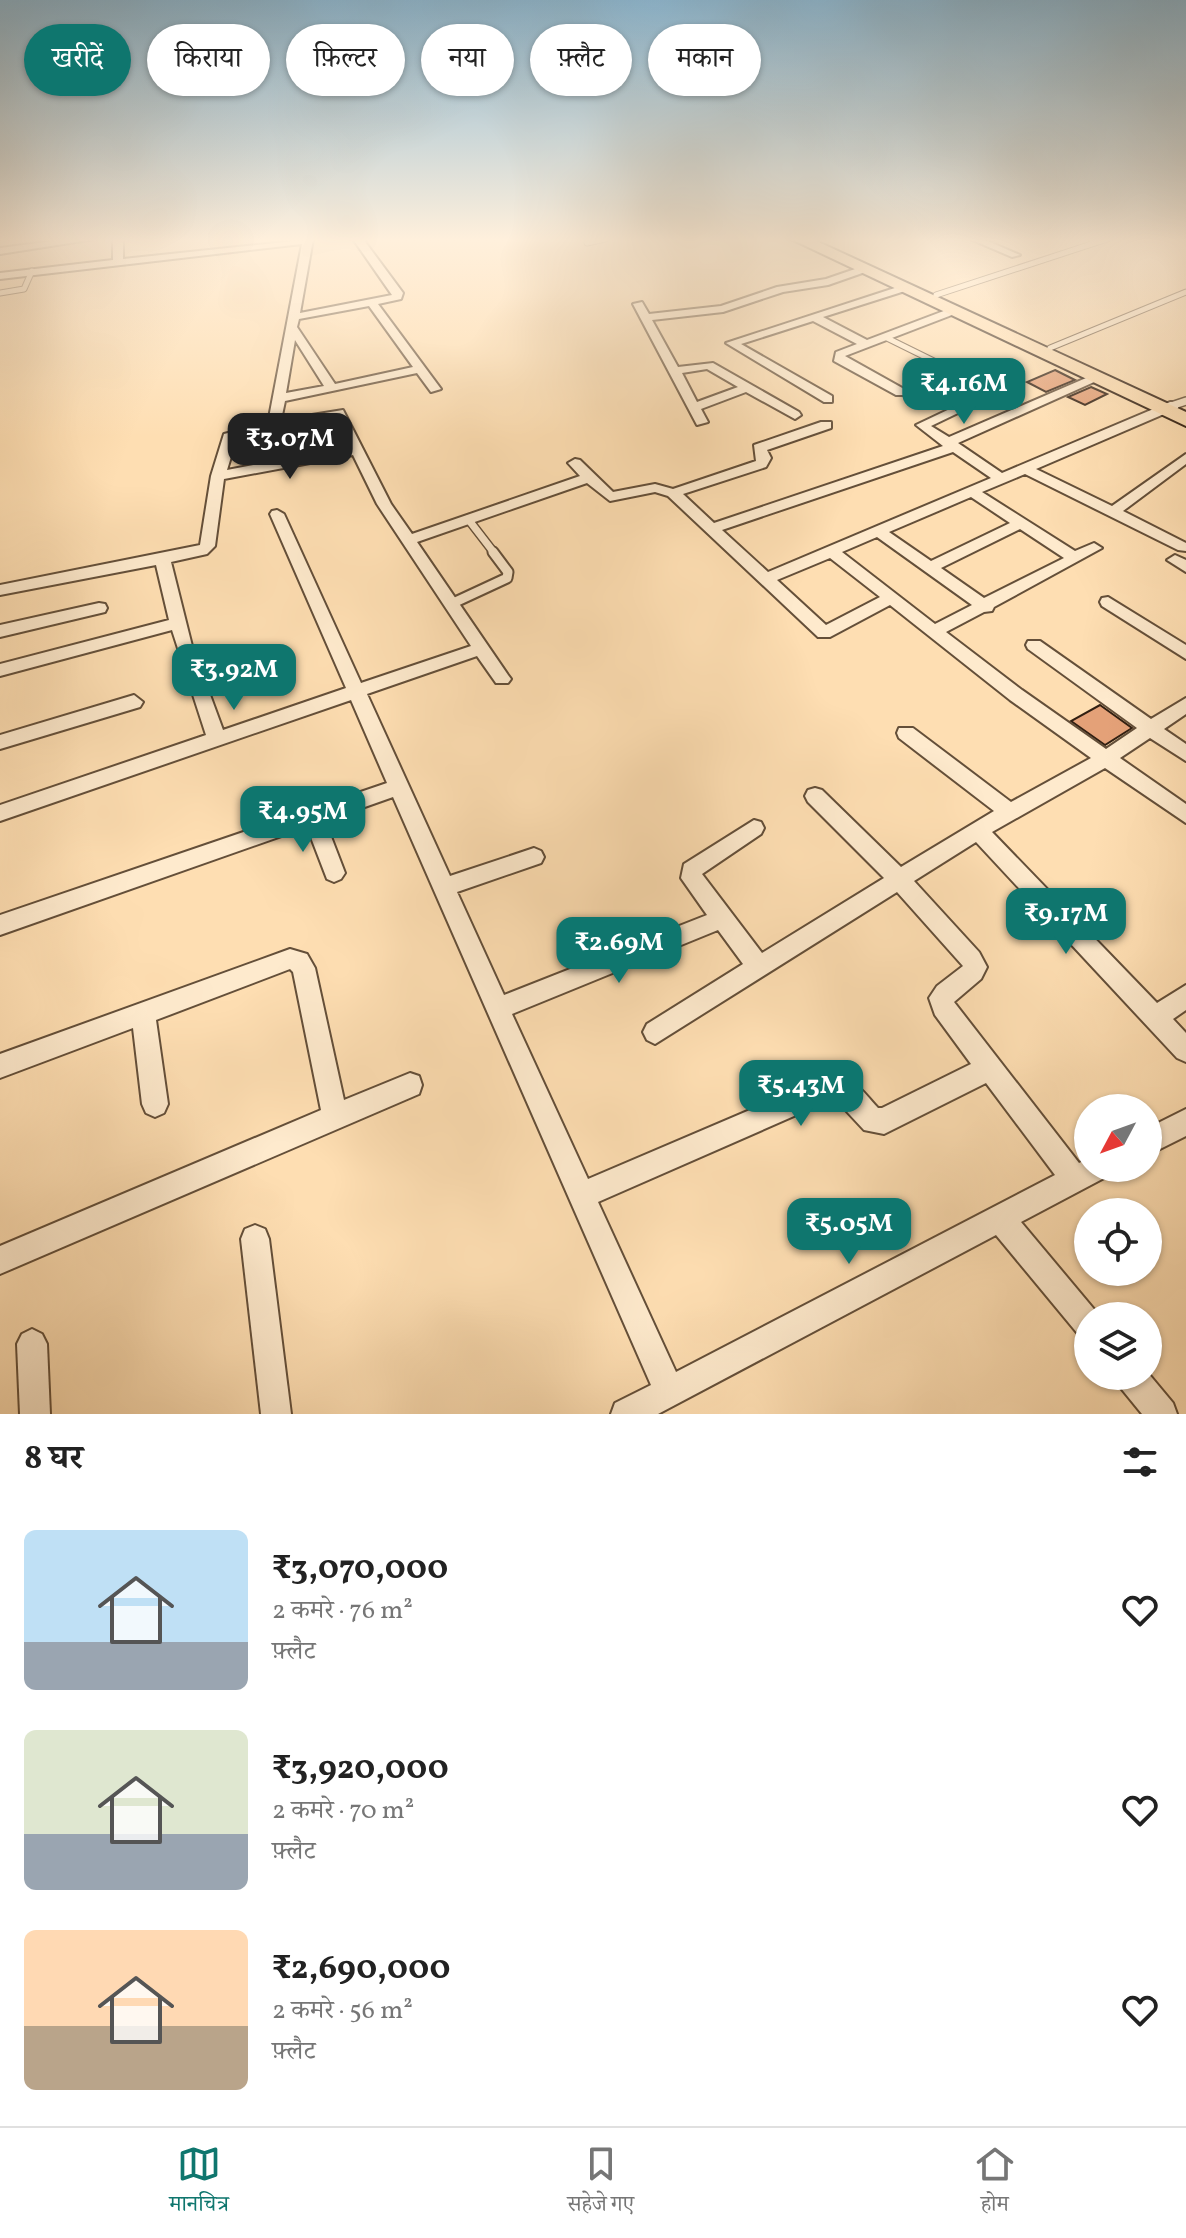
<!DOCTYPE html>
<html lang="hi">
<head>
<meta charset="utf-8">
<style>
	:root { --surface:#fff; --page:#f2f2f2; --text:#222; --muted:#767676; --line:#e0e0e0; --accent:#0f766e }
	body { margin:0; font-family:Vollkorn,"Noto Serif Devanagari",serif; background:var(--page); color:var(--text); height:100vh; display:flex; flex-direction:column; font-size:30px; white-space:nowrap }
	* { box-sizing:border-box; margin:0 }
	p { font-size:26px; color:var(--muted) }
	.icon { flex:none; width:44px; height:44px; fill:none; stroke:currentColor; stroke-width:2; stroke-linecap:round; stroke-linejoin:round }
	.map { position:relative; height:1414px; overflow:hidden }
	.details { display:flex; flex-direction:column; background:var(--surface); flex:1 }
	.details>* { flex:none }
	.guide { position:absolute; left:24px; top:24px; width:1138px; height:72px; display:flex; gap:16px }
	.needle { width:52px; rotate:229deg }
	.tools { position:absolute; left:1074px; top:1094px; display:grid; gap:16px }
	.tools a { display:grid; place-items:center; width:88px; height:88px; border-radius:50%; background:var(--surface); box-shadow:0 2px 6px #0004; font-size:40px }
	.price { position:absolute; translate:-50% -68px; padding:0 18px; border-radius:16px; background:var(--accent); color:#fff; font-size:26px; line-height:52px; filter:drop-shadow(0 2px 4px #0008) }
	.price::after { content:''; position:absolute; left:50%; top:48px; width:24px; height:18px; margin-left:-12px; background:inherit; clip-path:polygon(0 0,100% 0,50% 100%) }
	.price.active { background:#222; color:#fff }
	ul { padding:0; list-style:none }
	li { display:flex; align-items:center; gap:24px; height:200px; padding:0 24px }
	li span { display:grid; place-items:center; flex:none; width:224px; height:160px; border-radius:12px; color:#555 }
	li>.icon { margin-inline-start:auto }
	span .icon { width:96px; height:96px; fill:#fffc; stroke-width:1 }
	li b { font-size:34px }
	h2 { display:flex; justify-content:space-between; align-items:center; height:96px; padding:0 24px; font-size:34px }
	.chip { padding:0 28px; border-radius:36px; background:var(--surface); box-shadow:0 2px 6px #0004; font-size:28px; line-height:72px }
	.chip.active { background:var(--accent); color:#fff }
	.tabs { display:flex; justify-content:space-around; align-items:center; height:112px; border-top:2px solid var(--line); background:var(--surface); font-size:22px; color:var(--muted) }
	.tabs a { display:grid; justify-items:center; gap:4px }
	.tabs .active { color:var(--accent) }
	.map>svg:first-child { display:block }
</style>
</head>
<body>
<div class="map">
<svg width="1186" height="1414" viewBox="0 0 1186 1414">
	<rect width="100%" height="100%" fill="#fedeb2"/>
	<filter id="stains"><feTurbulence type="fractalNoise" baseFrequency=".0025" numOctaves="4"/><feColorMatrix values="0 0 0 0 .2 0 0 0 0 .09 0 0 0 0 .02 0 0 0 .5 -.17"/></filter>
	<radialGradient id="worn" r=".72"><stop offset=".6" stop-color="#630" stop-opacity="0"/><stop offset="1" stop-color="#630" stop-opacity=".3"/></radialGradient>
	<!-- building -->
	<g fill="#e4a178" stroke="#311f11" stroke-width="2">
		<path d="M1055,370L1075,380L1046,392L1027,382Z"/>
		<path d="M1091,387L1107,394L1085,405L1068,397Z"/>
		<path d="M1100,705L1132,728L1105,745L1071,721Z"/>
	</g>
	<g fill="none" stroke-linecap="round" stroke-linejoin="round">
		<!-- service-far2 casing -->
		<g stroke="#644f39" stroke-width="7">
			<g id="service-far2">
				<path d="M587,243L605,239"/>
				<path d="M0,293L24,289L32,271"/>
				<path d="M936,295L1107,239"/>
				<path d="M885,337L962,375"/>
				<path d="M1050,348L1186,292"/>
			</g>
		</g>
		<!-- service-far1 casing -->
		<g stroke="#644f39" stroke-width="10">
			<g id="service-far1">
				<path d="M1174,405L1186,401"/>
				<path d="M468,519L495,554"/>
			</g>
		</g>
		<!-- service casing -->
		<g stroke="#644f39" stroke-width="13">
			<path id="service" d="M451,604L507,578L508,572L493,552"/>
		</g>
		<!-- minor casing -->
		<g stroke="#644f39" stroke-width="4">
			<g id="minor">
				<path d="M69,239H95L0,254V248Z"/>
				<path d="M113,239H123V259L313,239L300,313L392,295L353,239H363L403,293L401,299L378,304L441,389L431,392L417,373L285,401L281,420L343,410L391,504L412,534L580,476L568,463L575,459L580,460L613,492L655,484L673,489L756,461L754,445L821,422H831V428L767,450L771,458L766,467L683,494L714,523L943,446L916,425L975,397L985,400L931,426L949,437L1093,375L1103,378L958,443L1002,473L1170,402H1178V408L1036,469L1112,506L1186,454V464L1123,511L1186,543V551L1178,550L1025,474L982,492L1075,551L1094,543L1102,548L994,607L992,611L984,612L946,632L1022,690L1106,749L1137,728L1028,649L1026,645L1028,641H1040L1151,719L1186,698V714L1164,729L1186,744V761L1150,738L1120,758L1186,804V823L1105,768L992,832L1157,1003L1186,985V1010L1173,1019L1186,1033V1062L1177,1058L976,842L914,881L979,952L987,967L981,979L954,1002L1079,1163L1088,1159V1168H1110L1106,1177L1021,1222L1098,1314L1099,1316H1088V1339L1078,1334L996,1235L658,1414H611L615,1403L651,1385L393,797L325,821L345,873L341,879L334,882L327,879L307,827L0,935V915L387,783L351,700L0,821V805L206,735L172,630L0,676V664L169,620L156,565L0,595V585L200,545L211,476L224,434L268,423L302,244L0,279V273L113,260ZM369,306L413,367L335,384L297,327L299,319ZM295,340L324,386L286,393ZM335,418L349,447L227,470L237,437ZM953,452L991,478L768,572L722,530ZM353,455L377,504L471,646L361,683L284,514L277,510L272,511L270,514L346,688L223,730L192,646L171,562L207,554L215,546L224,479ZM587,483L610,501L655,492L668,496L818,637H830L890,605L1010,700L1091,758L1011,802L913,728H899L897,733L899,738L994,811L901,867L822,790L815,788L808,790L805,796L808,802L884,878L762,953L702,874L761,834L764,828L761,822L754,820L684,864L681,878L707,915L504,995L457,892L541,863L544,857L541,851L534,848L450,876L367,694L477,656L496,683H508L511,679L508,675L417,542ZM971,497L1010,523L931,561L889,532ZM1020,529L1064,558L984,598L941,568ZM877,537L972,605L935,624L842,552ZM830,558L880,597L826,625L777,580ZM897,892L963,966L937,986L929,998L935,1015L971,1064L882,1108H878C860,1089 854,1074 825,1078L588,1179L512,1014L718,930L743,964L647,1024L643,1032L647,1040L655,1044ZM986,1083L1055,1175L676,1372L598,1202L826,1102L837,1101L864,1130L884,1134Z"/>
				<path d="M970,239H983L1020,255L1012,257Z"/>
				<path d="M864,266L869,269L868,271L828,285L783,292L723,312L652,320L678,367L713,363L799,412L801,415L795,419L746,392L701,409L708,422L697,425L633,304L642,302L649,314L721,306L777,287L826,279ZM707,369L738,387L697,402L682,373Z"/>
				<path d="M904,285L908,286V290L823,317L867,340L949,309H957V313L845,356L904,389V395H896L834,361L836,352L857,344L813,321L741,344L832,396V402H824L726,343Z"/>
				<path d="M1175,555L1186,560V572L1167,560Z"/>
				<path d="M1108,597L1186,645V659L1102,606L1100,602L1102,598Z"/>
				<path d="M99,603L105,604L107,608L105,612L0,637V625Z"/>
				<path d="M134,695L143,702L140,707L0,749V735Z"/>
				<path d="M290,949L307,954L315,968L344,1100L410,1073L419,1076L422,1085L419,1094L0,1274V1246L321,1110L293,972L290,969L156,1020L168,1104L164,1113L155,1117L146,1113L142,1104L133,1028L0,1078V1054Z"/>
				<path d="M1186,1109V1136L1148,1155V1128Z"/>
				<path d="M255,1225L265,1229L269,1239L291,1414H261L241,1239L245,1229Z"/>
				<path d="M32,1329L42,1334L47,1344L50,1414H20L17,1344L22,1334Z"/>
				<path d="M1148,1373L1173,1403L1177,1414H1142L1120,1387L1116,1376H1148Z"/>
			</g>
		</g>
		<!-- trunk casing -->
		<g stroke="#311f11" stroke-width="4">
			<path id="trunk" d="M791,239H812L1186,412V426Z"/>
		</g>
		<!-- service-far2 -->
		<use href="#service-far2" stroke="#feeacd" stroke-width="5"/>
		<!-- service-far1 -->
		<use href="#service-far1" stroke="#feeacd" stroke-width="7"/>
		<!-- service -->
		<use href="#service" stroke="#feeacd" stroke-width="9"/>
		<!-- minor -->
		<use href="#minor" fill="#feeacd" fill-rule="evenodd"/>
		<!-- trunk -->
		<use href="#trunk" fill="#fedeb2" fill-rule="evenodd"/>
	</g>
	<!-- sky -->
	<linearGradient id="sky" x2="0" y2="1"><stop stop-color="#8bb7d2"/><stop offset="0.55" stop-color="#fff0dc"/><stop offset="1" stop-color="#fff0dc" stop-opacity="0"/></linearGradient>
	<rect width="1186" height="437" fill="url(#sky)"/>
	<rect width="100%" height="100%" filter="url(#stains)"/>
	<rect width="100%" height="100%" fill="url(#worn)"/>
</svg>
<div class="tools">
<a><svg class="needle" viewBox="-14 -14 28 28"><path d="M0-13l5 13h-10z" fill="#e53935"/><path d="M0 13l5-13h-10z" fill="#767676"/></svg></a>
<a><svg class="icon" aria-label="locate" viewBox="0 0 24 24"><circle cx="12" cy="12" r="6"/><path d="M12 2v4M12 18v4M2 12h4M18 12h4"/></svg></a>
<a><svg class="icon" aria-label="layers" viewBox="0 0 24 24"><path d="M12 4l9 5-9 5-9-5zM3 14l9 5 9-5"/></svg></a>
</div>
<b class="price" style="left:964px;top:426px">₹4.16M</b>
<b class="price active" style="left:290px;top:481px">₹3.07M</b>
<b class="price" style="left:234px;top:712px">₹3.92M</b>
<b class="price" style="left:303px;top:854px">₹4.95M</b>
<b class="price" style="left:1066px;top:956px">₹9.17M</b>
<b class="price" style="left:619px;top:985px">₹2.69M</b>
<b class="price" style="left:801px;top:1128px">₹5.43M</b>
<b class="price" style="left:849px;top:1266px">₹5.05M</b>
<div class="guide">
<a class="chip active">खरीदें</a>
<a class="chip">किराया</a>
<a class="chip">फ़िल्टर</a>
<a class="chip">नया</a>
<a class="chip">फ़्लैट</a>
<a class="chip">मकान</a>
</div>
</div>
<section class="details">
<h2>8 घर<svg class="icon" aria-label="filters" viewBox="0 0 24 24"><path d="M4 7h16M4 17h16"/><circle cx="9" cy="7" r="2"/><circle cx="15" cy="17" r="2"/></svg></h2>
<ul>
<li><span style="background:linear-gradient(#bfe0f5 70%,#9aa5b1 0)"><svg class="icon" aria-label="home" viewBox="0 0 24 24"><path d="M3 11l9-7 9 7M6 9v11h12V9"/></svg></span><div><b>₹3,070,000</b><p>2 कमरे · 76 m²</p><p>फ़्लैट</p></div><svg class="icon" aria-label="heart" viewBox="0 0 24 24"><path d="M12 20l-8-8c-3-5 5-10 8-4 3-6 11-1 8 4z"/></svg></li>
<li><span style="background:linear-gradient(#dfe7d0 65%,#9aa5b1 0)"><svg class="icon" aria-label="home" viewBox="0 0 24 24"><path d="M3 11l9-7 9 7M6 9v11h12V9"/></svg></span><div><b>₹3,920,000</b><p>2 कमरे · 70 m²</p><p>फ़्लैट</p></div><svg class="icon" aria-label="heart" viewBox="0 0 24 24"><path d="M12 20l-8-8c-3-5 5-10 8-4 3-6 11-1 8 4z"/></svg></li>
<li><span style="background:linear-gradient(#ffd9b3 60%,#b9a48a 0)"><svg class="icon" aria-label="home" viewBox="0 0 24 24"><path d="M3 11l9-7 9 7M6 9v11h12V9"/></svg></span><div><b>₹2,690,000</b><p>2 कमरे · 56 m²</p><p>फ़्लैट</p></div><svg class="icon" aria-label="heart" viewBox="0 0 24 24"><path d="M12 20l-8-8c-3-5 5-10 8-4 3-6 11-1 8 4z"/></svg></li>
</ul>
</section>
<nav class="tabs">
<a class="active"><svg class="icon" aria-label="map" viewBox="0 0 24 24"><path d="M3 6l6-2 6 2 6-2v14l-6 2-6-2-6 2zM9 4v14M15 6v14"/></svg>मानचित्र</a>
<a><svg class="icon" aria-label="saved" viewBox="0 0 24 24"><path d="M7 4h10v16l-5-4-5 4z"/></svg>सहेजे गए</a>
<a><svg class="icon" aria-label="home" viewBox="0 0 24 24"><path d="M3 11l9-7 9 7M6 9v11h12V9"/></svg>होम</a>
</nav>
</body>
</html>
